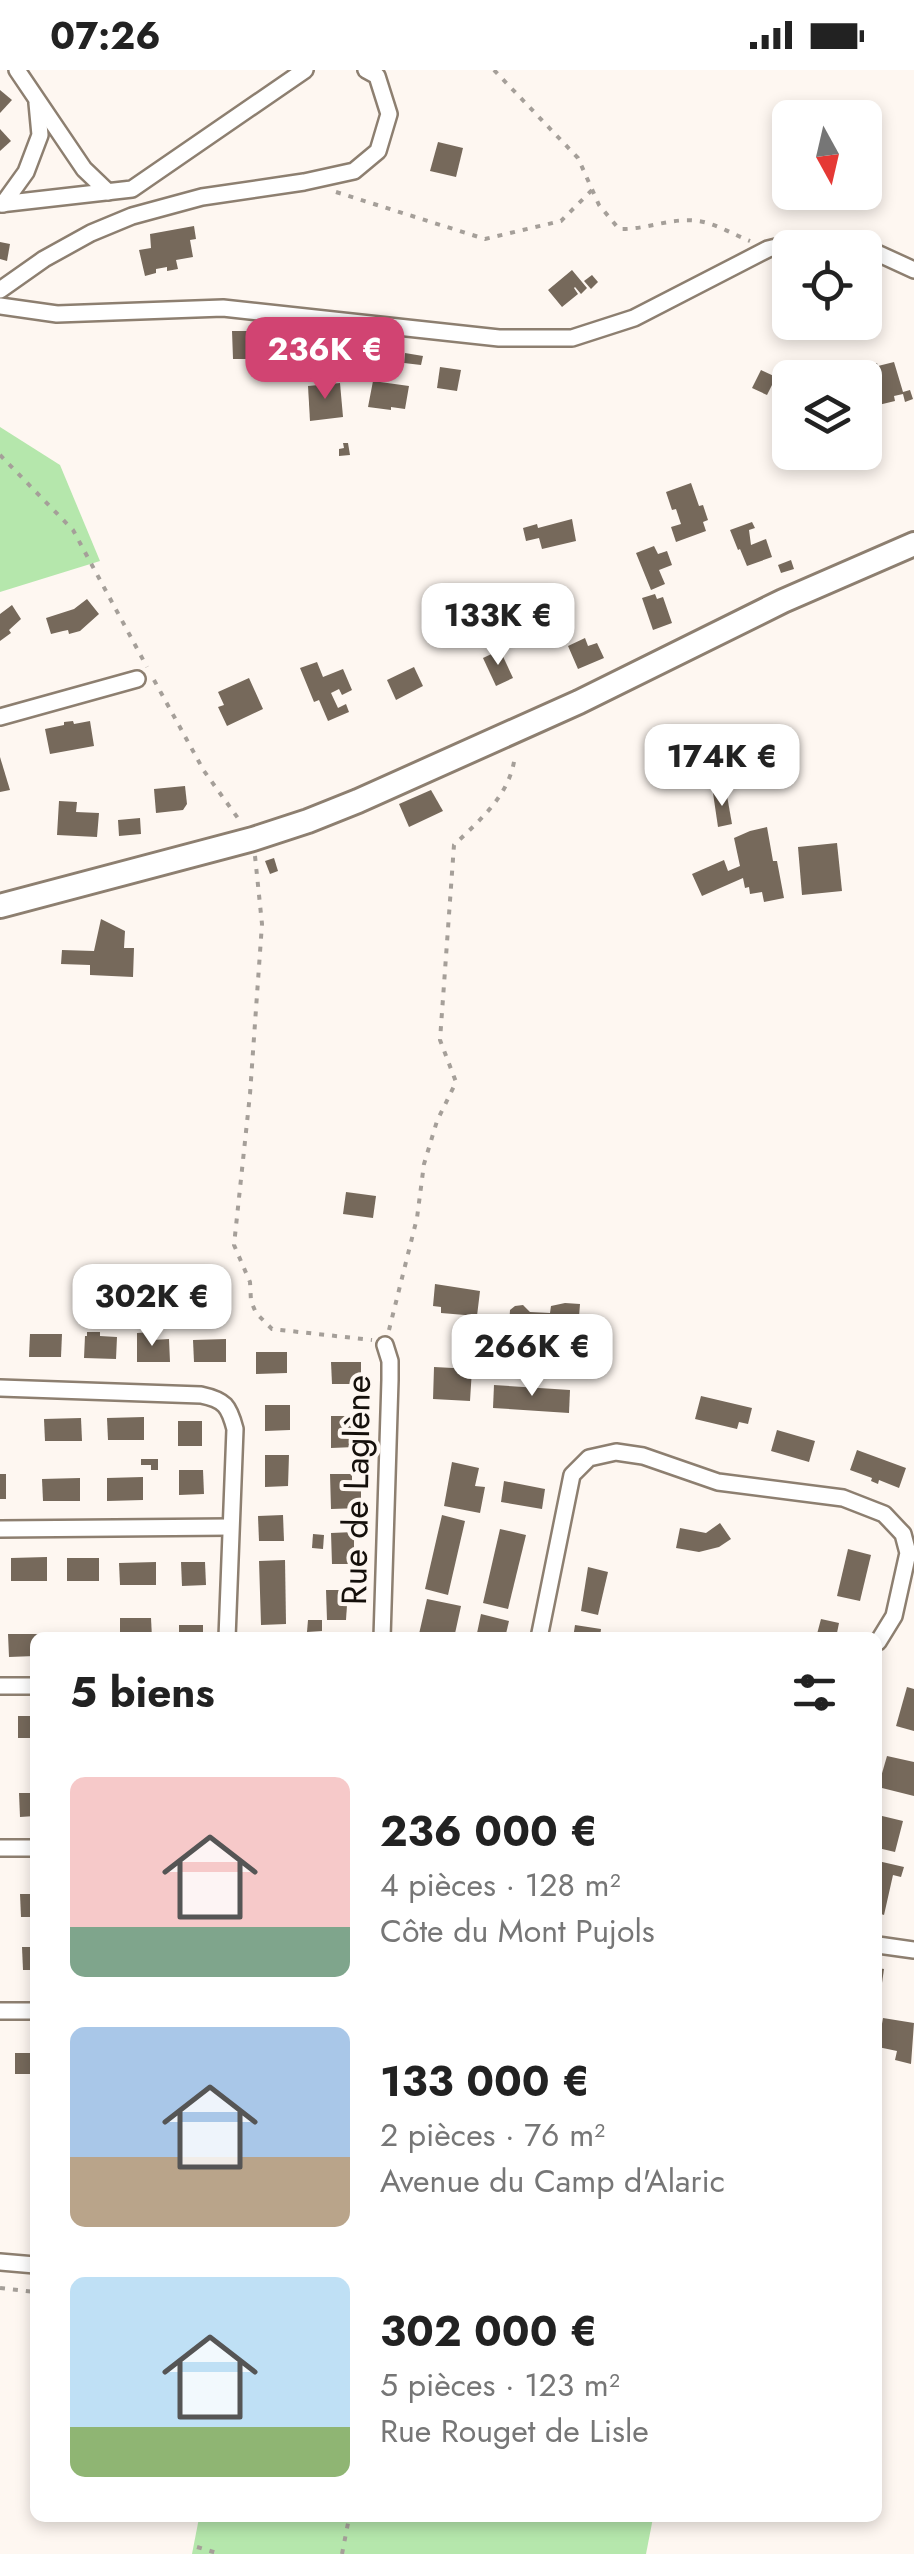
<!DOCTYPE html>
<html lang="fr">
<head>
<meta charset="utf-8">
<style>
	:root { --surface:#fff; --page:#f6f6f6; --text:#222; --muted:#767676; --accent:#d14472 }
	body { margin:0; font-family:Jost,sans-serif; background:var(--page); color:var(--text); height:100vh; display:flex; flex-direction:column; font-size:38px; white-space:nowrap }
	* { box-sizing:border-box; margin:0 }
	p { font-size:32px; color:var(--muted) }
	.icon { flex:none; width:55px; height:55px; fill:none; stroke:currentColor; stroke-width:2; stroke-linecap:round; stroke-linejoin:round }
	.map { position:relative; flex:1; overflow:hidden }
	.panel { position:absolute; left:30px; top:1562px; width:852px; height:890px; display:flex; flex-direction:column; background:var(--surface); border-radius:15px; box-shadow:0 5px 15px #0003 }
	.panel>* { flex:none }
	.needle { width:65px; rotate:172deg }
	.controls { position:absolute; left:772px; top:30px; display:grid; gap:20px }
	.controls a { display:grid; place-items:center; width:110px; height:110px; border-radius:15px; background:var(--surface); box-shadow:0 5px 15px #0003; font-size:50px }
	.price { position:absolute; translate:-50% -85px; padding:0 22px; border-radius:20px; background:#fff; color:#222; font-size:32px; line-height:65px; filter:drop-shadow(0 2px 5px #0008) }
	.price::after { content:''; position:absolute; left:50%; top:60px; width:30px; height:22px; margin-left:-15px; background:inherit; clip-path:polygon(0 0,100% 0,50% 100%) }
	.price.selected { background:var(--accent); color:#fff }
	ul { padding:0; list-style:none }
	li { display:flex; align-items:center; gap:30px; height:250px; padding:0 40px }
	li span { display:grid; place-items:center; flex:none; width:280px; height:200px; border-radius:15px; color:#555 }
	li>.icon { margin-inline-start:auto }
	span .icon { width:120px; height:120px; fill:#fffc; stroke-width:1 }
	li b { font-size:42px }
	h2 { display:flex; justify-content:space-between; align-items:center; height:120px; padding:0 40px; font-size:42px }
	.status { display:flex; justify-content:space-between; align-items:center; height:70px; padding:0 50px; background:var(--surface); direction:ltr }
	.status svg { height:28px; fill:currentColor }
	.map>svg:first-child { display:block }
</style>
</head>
<body>
<div class="status"><b>07:26</b><svg viewBox="0 0 49 12"><path d="M0 12V9h3v3zM5 12V6h3v6zM10 12V3h3v9zM15 12V0h3v12zM26 1h20v11H26zM47 4h2v5h-2z"/></svg></div>
<div class="map">
<svg width="914" height="2484" viewBox="0 0 914 2484">
	<rect width="100%" height="100%" fill="#fef7f1"/>
	<!-- green -->
	<g fill="#b5e7ac">
		<path d="M0,357L60,395L100,491L0,522Z"/>
		<path d="M199,2448H653L646,2484H192Z"/>
	</g>
	<!-- building -->
	<g fill="#76695b">
		<path d="M0,20L12,30L0,43Z"/>
		<path d="M0,59L11,71L0,81Z"/>
		<path d="M438,72L463,78L456,107L430,101Z"/>
		<path d="M194,156L196,169L190,170L193,187L176,190L178,199L167,201V197L156,199V203L145,206L139,180L151,178L150,164Z"/>
		<path d="M0,172L10,174L7,191L0,189Z"/>
		<path d="M572,200L587,218L581,224L575,217L574,218L578,224L562,237L548,220Z"/>
		<path d="M592,205L598,212L591,219L584,211Z"/>
		<path d="M232,261H257V265H264V273H260V281H250V289H233Z"/>
		<path d="M405,283L423,286L421,295L404,293Z"/>
		<path d="M894,292L903,322L910,320L913,329L905,332L903,324L894,326L895,331L866,338L865,308H849L847,298L877,293L878,296Z"/>
		<path d="M440,297L461,300L457,321L437,318Z"/>
		<path d="M761,300L776,307L767,325L752,318Z"/>
		<path d="M373,311L409,316L405,339L391,337V340L368,337Z"/>
		<path d="M340,313L343,347L310,351L308,316Z"/>
		<path d="M343,373H348L350,385L339,386V379L344,378Z"/>
		<path d="M691,413L699,436L703,435L708,450L703,452L706,461L676,472L671,457L681,454L676,439L672,440L666,422Z"/>
		<path d="M572,449L576,471L542,479L539,468L526,471L523,458L537,454L538,458Z"/>
		<path d="M752,452L755,458L749,460L751,475L766,469L772,487L747,496L740,479L738,480L730,460Z"/>
		<path d="M654,476L658,484L667,481L672,495L659,500L665,514L651,520L636,483Z"/>
		<path d="M791,490L794,499L781,503L778,495Z"/>
		<path d="M655,524L657,529L663,527L672,553L653,560L642,528Z"/>
		<path d="M87,529L99,544L80,561L69,564L68,560L63,561L51,564L46,548L74,539Z"/>
		<path d="M12,535L21,549L9,560L11,563L0,571V544Z"/>
		<path d="M585,568L588,576L597,573L604,588L578,599L568,576Z"/>
		<path d="M500,580L513,608L496,616L483,588Z"/>
		<path d="M317,592L323,607L343,599L352,620L342,625L339,619L331,623L338,638L346,634L349,642L328,651L319,630L314,632L300,598Z"/>
		<path d="M414,597L423,616L396,630L387,610Z"/>
		<path d="M249,608L263,639L227,656L218,637L224,635L218,622Z"/>
		<path d="M73,651L74,654L90,651L94,676L50,684L45,659L64,655V652Z"/>
		<path d="M0,687L10,720L0,722Z"/>
		<path d="M185,716L187,734L183,740L156,743L154,719Z"/>
		<path d="M431,720L443,741L409,757L399,734Z"/>
		<path d="M726,720L732,754L718,757L713,723Z"/>
		<path d="M59,731L77,732L76,742L99,743L97,767L57,765Z"/>
		<path d="M140,748L141,764L119,766L118,750Z"/>
		<path d="M767,757L773,791H777L784,828L764,832L762,822L750,824L749,817L745,818L743,808L702,826L692,804L724,790L728,801L740,796L734,768L750,761Z"/>
		<path d="M837,773L842,821L802,825L798,777Z"/>
		<path d="M274,788L278,801L270,804L265,791Z"/>
		<path d="M101,849L125,861L124,878H134L133,907L90,905V895L61,894L62,880L94,881Z"/>
		<path d="M346,1122L376,1126L373,1148L343,1144Z"/>
		<path d="M435,1214L480,1221L477,1246L441,1243V1237L433,1236Z"/>
		<path d="M565,1233L580,1234L578,1260L562,1259L561,1271L549,1270L548,1274L508,1272L510,1240L515,1236L523,1235L530,1242L550,1243L551,1236Z"/>
		<path d="M87,1262H100V1266L117,1267L116,1289L84,1288L85,1266H87Z"/>
		<path d="M152,1262V1270L169,1269L170,1292H137V1263Z"/>
		<path d="M30,1264H62L61,1287H29Z"/>
		<path d="M226,1269V1292H194L193,1270Z"/>
		<path d="M256,1282H287V1303L256,1304Z"/>
		<path d="M331,1292H361V1314H332Z"/>
		<path d="M434,1297L472,1299L470,1331L433,1329Z"/>
		<path d="M494,1315L570,1320L569,1343L493,1338Z"/>
		<path d="M701,1326L752,1338L748,1354L739,1352L737,1359L695,1349Z"/>
		<path d="M265,1335H290V1360L265,1361Z"/>
		<path d="M331,1346H354L355,1377L331,1378Z"/>
		<path d="M144,1347V1370H108L107,1348Z"/>
		<path d="M81,1348L82,1371H45L44,1349Z"/>
		<rect x="178" y="1351" width="24" height="25"/>
		<path d="M777,1360L815,1371L809,1392L771,1381Z"/>
		<path d="M857,1380L906,1398L899,1418L879,1410L878,1414L871,1411L872,1408L850,1400Z"/>
		<path d="M265,1385H289L288,1416L265,1417Z"/>
		<path d="M141,1389H158V1400H151V1395H141Z"/>
		<path d="M452,1392L479,1398L475,1416L485,1417L480,1443L444,1436Z"/>
		<path d="M179,1400H203L204,1424L179,1425Z"/>
		<rect x="0" y="1404" width="6" height="25"/>
		<path d="M330,1404H352V1420H361V1438L331,1439Z"/>
		<path d="M143,1407V1430L107,1431V1408Z"/>
		<path d="M80,1408V1431H43L42,1409Z"/>
		<path d="M504,1411L545,1419L542,1439L501,1432Z"/>
		<path d="M283,1445L284,1471H259L258,1446Z"/>
		<path d="M442,1445L465,1451L448,1525L425,1519Z"/>
		<path d="M720,1453L731,1469L719,1477L699,1482L676,1478L680,1458L706,1463Z"/>
		<path d="M500,1459L526,1465L508,1539L483,1533Z"/>
		<path d="M354,1462V1494H332L331,1463Z"/>
		<path d="M313,1464L324,1465L323,1479L312,1478Z"/>
		<path d="M848,1479L871,1485L860,1531L837,1526Z"/>
		<path d="M47,1487V1511H11V1488Z"/>
		<rect x="67" y="1488" width="32" height="23"/>
		<path d="M285,1490L286,1554L261,1555L259,1491Z"/>
		<path d="M156,1492V1515H120L119,1493Z"/>
		<path d="M181,1492H205L206,1515L182,1516Z"/>
		<path d="M588,1497L608,1502L598,1545L581,1541Z"/>
		<path d="M326,1520H348L346,1550H327Z"/>
		<path d="M427,1529L461,1536L454,1568H435L419,1564Z"/>
		<path d="M481,1544L509,1551L505,1568H476Z"/>
		<path d="M120,1548H151L152,1568H120Z"/>
		<path d="M821,1549L839,1553L836,1568H808L809,1562L817,1564Z"/>
		<path d="M308,1550H322V1561L307,1562Z"/>
		<rect x="179" y="1555" width="24" height="13"/>
		<path d="M575,1555L601,1559L600,1568H573Z"/>
		<path d="M8,1564H45V1568H35V1586L9,1587Z"/>
		<rect x="62" y="1564" width="37" height="4"/>
		<path d="M907,1617L914,1619V1661L896,1656Z"/>
		<rect x="18" y="1646" width="17" height="22"/>
		<path d="M887,1686L914,1692V1726L878,1717Z"/>
		<path d="M19,1723H35V1746L20,1747Z"/>
		<path d="M878,1745L903,1751L895,1782L878,1778L881,1770L878,1769Z"/>
		<path d="M878,1791L904,1797L901,1807L893,1805L884,1845L878,1843Z"/>
		<path d="M20,1824H35V1847H21Z"/>
		<path d="M22,1877H35V1900H23Z"/>
		<path d="M878,1898L884,1899L880,1927H878Z"/>
		<path d="M883,1948L914,1953L911,1994L895,1990L897,1981L878,1977Z"/>
		<rect x="15" y="1983" width="20" height="21"/>
	</g>
	<g fill="none" stroke-linecap="round" stroke-linejoin="round">
		<!-- street casing -->
		<g stroke="#8d7f70" stroke-width="20">
			<g id="street">
				<path d="M17,0L84,99L108,122"/>
				<path d="M0,134L132,119L305,0"/>
				<path d="M3,134L26,102L40,65L37,33"/>
				<path d="M865,180L877,183L914,200"/>
				<path d="M0,220L44,189L91,163L132,146L202,127L304,112L354,101L378,81L389,44L377,6L366,0"/>
				<path d="M0,236L57,244L223,238L499,268H572L634,248L768,179L805,170L829,171L855,178"/>
				<path d="M0,647L137,609"/>
				<path d="M0,1318L201,1325C225,1330 229,1336 235,1359L227,1568"/>
				<path d="M0,1459L230,1457"/>
				<path d="M382,1568L390,1310V1291L385,1275"/>
				<path d="M539,1568L572,1405L589,1388L616,1382L643,1386L718,1412L843,1428L884,1444L903,1464L908,1483L894,1546L878,1572"/>
				<path d="M0,1616H35"/>
				<path d="M0,1778H35"/>
				<path d="M878,1875L914,1880"/>
				<path d="M0,1941H35"/>
				<path d="M0,2192L35,2195"/>
			</g>
		</g>
		<!-- secondary casing -->
		<g stroke="#8d7f70" stroke-width="28">
			<path id="secondary" d="M0,836L253,769L308,751L358,731L579,632L783,531L914,474"/>
		</g>
		<!-- path -->
		<g stroke="#a59f99" stroke-width="4" stroke-dasharray="5 8" stroke-linecap="butt">
			<path d="M494,0L578,88L599,135L619,159C646,160 671,147 698,151C715,153 734,165 750,171"/>
			<path d="M336,122L485,169L561,151L593,119"/>
			<path d="M0,385L73,460L147,597"/>
			<path d="M154,610L204,701L240,751"/>
			<path d="M255,786L262,854L250,1024L234,1175L250,1212L251,1231L256,1243L272,1259L372,1270"/>
			<path d="M389,1260L417,1148L424,1094L437,1051L456,1012L440,970L454,775C481,749 511,724 515,685"/>
			<path d="M0,2218L35,2222"/>
			<path d="M197,2477L220,2484"/>
			<path d="M342,2484L349,2448"/>
		</g>
		<!-- street -->
		<use href="#street" stroke="#fff" stroke-width="15"/>
		<!-- secondary -->
		<use href="#secondary" stroke="#fff" stroke-width="22"/>
	</g>
	<g text-anchor="middle" stroke-width="8" stroke-linejoin="round" paint-order="stroke">
		<!-- street labels -->
		<g font-size="35" fill="#15100b" stroke="#fef7f1">
			<text transform="translate(356 1420) rotate(-89)" y="12">Rue de Laglène</text>
		</g>
	</g>
</svg>
<div class="controls">
<a><svg class="needle" viewBox="-14 -14 28 28"><path d="M0-13l5 13h-10z" fill="#e53935"/><path d="M0 13l5-13h-10z" fill="#767676"/></svg></a>
<a><svg class="icon" aria-label="locate" viewBox="0 0 24 24"><circle cx="12" cy="12" r="6"/><path d="M12 2v4M12 18v4M2 12h4M18 12h4"/></svg></a>
<a><svg class="icon" aria-label="layers" viewBox="0 0 24 24"><path d="M12 4l9 5-9 5-9-5zM3 14l9 5 9-5"/></svg></a>
</div>
<b class="price selected" style="left:325px;top:332px">236K €</b>
<b class="price" style="left:498px;top:598px">133K €</b>
<b class="price" style="left:722px;top:739px">174K €</b>
<b class="price" style="left:152px;top:1279px">302K €</b>
<b class="price" style="left:532px;top:1329px">266K €</b>
<section class="panel">
<h2>5 biens<svg class="icon" aria-label="filters" viewBox="0 0 24 24"><path d="M4 7h16M4 17h16"/><circle cx="9" cy="7" r="2"/><circle cx="15" cy="17" r="2"/></svg></h2>
<ul>
<li><span style="background:linear-gradient(#f6c9c9 75%,#7fa58c 0)"><svg class="icon" aria-label="home" viewBox="0 0 24 24"><path d="M3 11l9-7 9 7M6 9v11h12V9"/></svg></span><div><b>236 000 €</b><p>4 pièces · 128 m²</p><p>Côte du Mont Pujols</p></div></li>
<li><span style="background:linear-gradient(#a9c7e8 65%,#b9a48a 0)"><svg class="icon" aria-label="home" viewBox="0 0 24 24"><path d="M3 11l9-7 9 7M6 9v11h12V9"/></svg></span><div><b>133 000 €</b><p>2 pièces · 76 m²</p><p>Avenue du Camp d'Alaric</p></div></li>
<li><span style="background:linear-gradient(#bfe0f5 75%,#8fb573 0)"><svg class="icon" aria-label="home" viewBox="0 0 24 24"><path d="M3 11l9-7 9 7M6 9v11h12V9"/></svg></span><div><b>302 000 €</b><p>5 pièces · 123 m²</p><p>Rue Rouget de Lisle</p></div></li>
</ul>
</section>
</div>
</body>
</html>
